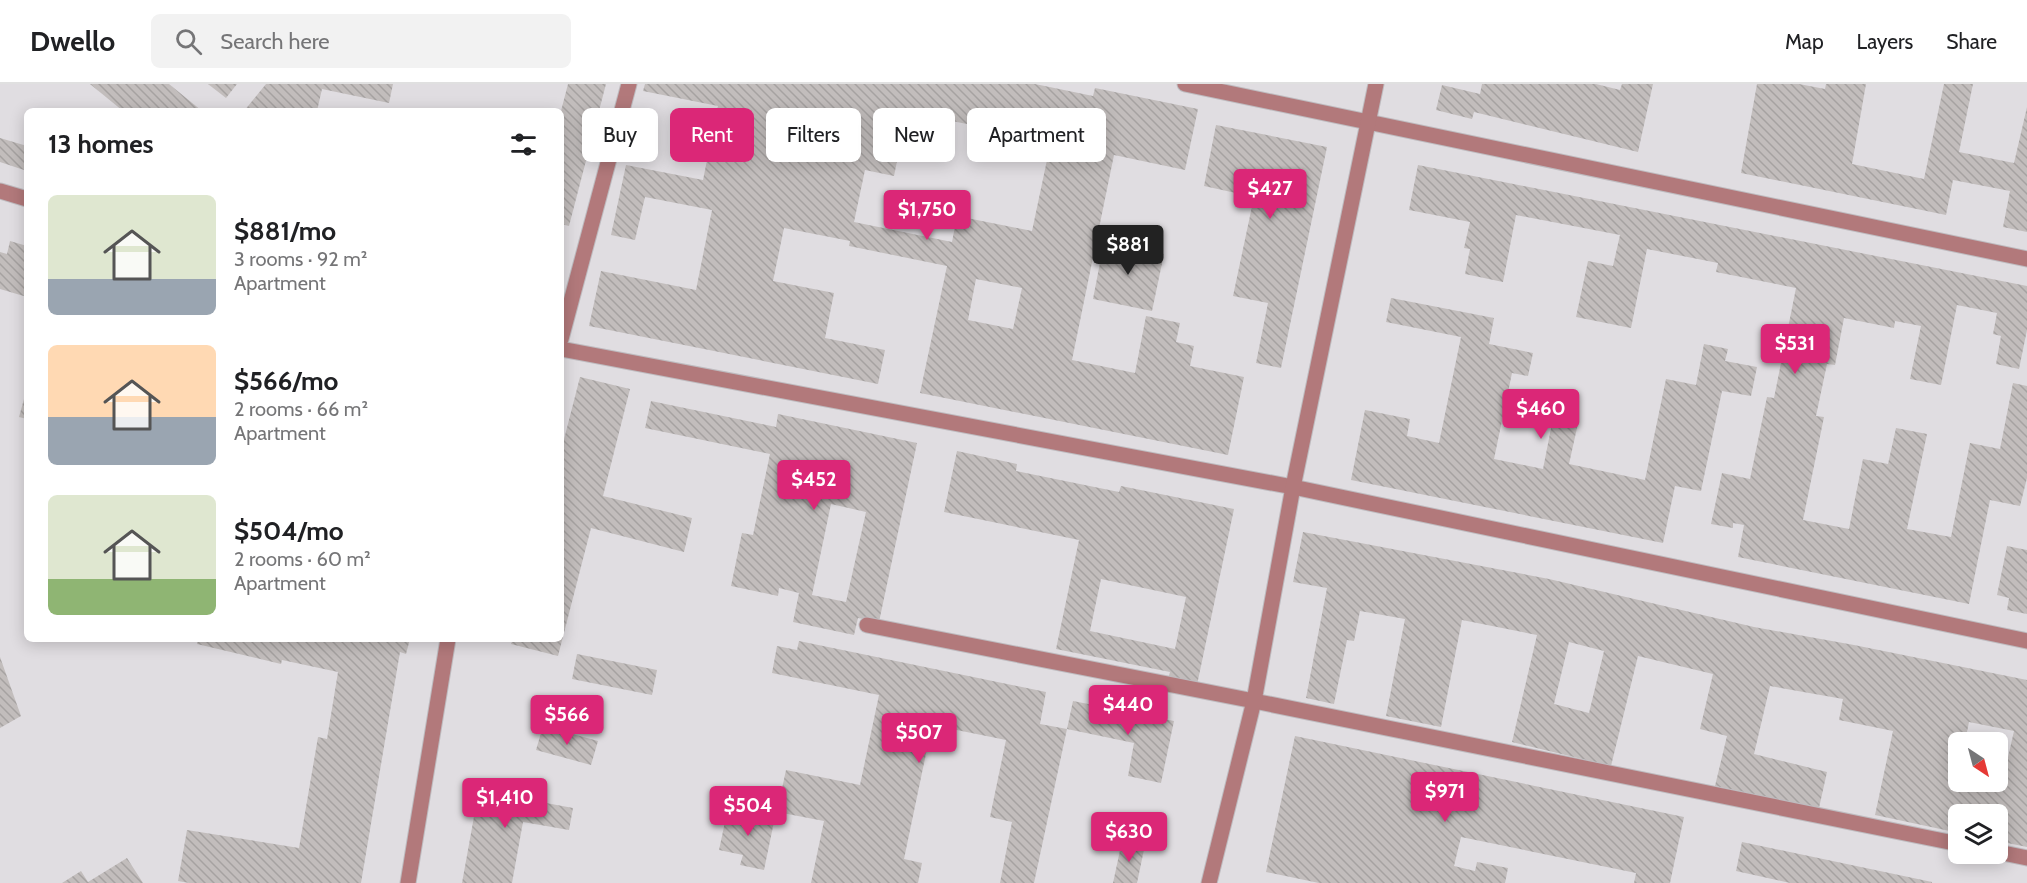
<!DOCTYPE html>
<html lang="en">
<head>
<meta charset="utf-8">
<style>
	:root { --surface:#fff; --page:#f2f2f2; --text:#202124; --muted:#757577; --line:#e0e0e0; --accent:#db2777 }
	body { margin:0; font-family:Cabin,sans-serif; background:var(--page); color:var(--text); height:100vh; display:flex; flex-direction:column; font-size:22px; white-space:nowrap }
	* { box-sizing:border-box; margin:0 }
	p { font-size:20px; color:var(--muted) }
	.icon { flex:none; width:33px; height:33px; fill:none; stroke:currentColor; stroke-width:2; stroke-linecap:round; stroke-linejoin:round }
	.map { position:relative; flex:1; overflow:hidden }
	.details { position:absolute; left:24px; top:24px; width:540px; height:534px; display:flex; flex-direction:column; background:var(--surface); border-radius:9px; box-shadow:0 3px 15px #0003 }
	.details>* { flex:none }
	.top-card { position:absolute; left:582px; top:24px; width:570px; height:54px; display:flex; gap:12px }
	.needle { width:39px; rotate:144deg }
	.fabs { position:absolute; left:1948px; top:648px; display:grid; gap:12px }
	.fabs a { display:grid; place-items:center; width:60px; height:60px; border-radius:9px; background:var(--surface); box-shadow:0 3px 15px #0003; font-size:30px }
	.price { position:absolute; translate:-50% -51px; padding:0 14px; border-radius:6px; background:var(--accent); color:#fff; font-size:20px; line-height:39px; filter:drop-shadow(0 2px 3px #0008) }
	.price::after { content:''; position:absolute; left:50%; top:36px; width:18px; height:14px; margin-left:-9px; background:inherit; clip-path:polygon(0 0,100% 0,50% 100%) }
	.price.selected { background:#222; color:#fff }
	ul { padding:0; list-style:none }
	li { display:flex; align-items:center; gap:18px; height:150px; padding:0 24px }
	li span { display:grid; place-items:center; flex:none; width:168px; height:120px; border-radius:9px; color:#555 }
	li>.icon { margin-inline-start:auto }
	span .icon { width:72px; height:72px; fill:#fffc; stroke-width:1 }
	li b { font-size:26px }
	h2 { display:flex; justify-content:space-between; align-items:center; height:72px; padding:0 24px; font-size:26px }
	.chip { padding:0 21px; border-radius:9px; background:var(--surface); box-shadow:0 3px 15px #0003; font-size:21px; line-height:54px }
	.chip.selected { background:var(--accent); color:#fff }
	header { display:flex; align-items:center; gap:36px; box-sizing:border-box; height:84px; padding:0 30px; background:var(--surface); border-bottom:2px solid var(--line) }
	header strong { font-size:28px }
	nav { display:flex; gap:33px; margin-inline-start:auto; font-size:21px }
	.search { width:420px; height:54px; background:var(--page); display:flex; align-items:center; gap:15px; box-sizing:border-box; padding:0 21px; border-radius:9px; color:var(--muted); font-size:22px }
	.map>svg:first-child { display:block }
</style>
</head>
<body>
<header>
<strong>Dwello</strong>
<div class="search"><svg class="icon" aria-label="search" viewBox="0 0 24 24"><circle cx="10" cy="10" r="6"/><path d="M15 15l6 6"/></svg>Search here</div>
<nav><a>Map</a><a>Layers</a><a>Share</a></nav>
</header>
<div class="map">
<svg width="2027" height="799" viewBox="0 0 2027 799">
	<defs>
		<pattern id="building-back-hatch" width="6" height="6" patternUnits="userSpaceOnUse" patternTransform="scale(1.5)"><rect width="6" height="6" fill="#c2bdbc"/><path d="M-1 5l2 2M0 0l6 6M5-1l2 2" fill="none" stroke="#a6a2a1"/></pattern>
	</defs>
	<rect width="100%" height="100%" fill="#e0dde1"/>
	<!-- building -->
	<g fill="url(#building-back-hatch)" fill-rule="evenodd">
		<path d="M90,0H169L202,27H123Z"/>
		<path d="M208,0H237L226,14Z"/>
		<path d="M266,0H393L389,19L322,5L317,27H244Z"/>
		<path d="M568,0H606L569,142L561,140V27Z"/>
		<path d="M645,0H1035L1093,12L1095,4L1198,25L1185,86L1114,71L1072,276L1135,289L1146,232L1180,239L1176,258L1194,262L1190,282L1244,293L1228,371L920,309L947,182L849,162L850,157L784,144L773,197L834,209L825,254L885,266L878,300L589,242L601,187L696,206L712,126L645,113L635,156L611,151L626,81L703,96L718,22L643,7ZM907,28L1051,57L1032,147L957,132L952,158L854,138L865,86L894,92ZM815,43L847,50L842,75L809,69ZM976,195L1022,204L1013,245L968,236Z"/>
		<path d="M1482,0H1596L1620,6L1622,0H1653L1638,68L1474,28L1472,35L1436,26L1442,1L1480,10Z"/>
		<path d="M1757,0H1799L1825,5L1826,0H1866L1852,80L1924,95L1944,0H1973L1959,68L2014,79L2027,23V148L2003,143L2010,107L1953,96L1946,131L1741,89Z"/>
		<path d="M1216,41L1327,63L1281,284L1256,279L1268,219L1233,212L1254,113L1204,102Z"/>
		<path d="M0,54L27,62V87L0,78Z"/>
		<path d="M1418,81L2027,202V246L2019,285L1996,280L2001,252L1993,250L1997,229L1957,221L1941,301L1910,295L1921,242L1895,237L1894,244L1844,234L1835,281L1827,280L1816,332L1824,333L1803,436L1849,445L1863,375L1888,380L1896,344L1927,350L1907,445L1951,453L1970,359L2000,365L2013,299L2027,302V394L2020,422L1990,416L1969,520L1738,473L1744,441L1733,439V444L1711,440L1722,389L1750,395L1767,313L1774,314L1796,204L1716,188L1718,179L1647,165L1631,244L1576,233L1588,177L1613,182L1620,151L1516,131L1503,198L1465,190L1470,165L1464,164L1470,138L1409,126Z"/>
		<path d="M10,157L27,162V213L0,205V168L7,170Z"/>
		<path d="M1104,158L1164,170L1152,227L1093,215Z"/>
		<path d="M1391,214L1494,234L1489,260L1533,269L1528,292L1512,289L1494,375L1543,385L1554,329L1579,335L1569,380L1645,396L1666,295L1696,301L1704,260L1728,265L1725,277L1757,283L1751,312L1722,307L1701,407L1675,402L1663,459L1351,396L1365,326L1410,335L1407,352L1439,359L1461,253L1386,238Z"/>
		<path d="M580,293L630,305L603,412L692,434L684,468L591,444L558,572L511,560L513,555H561V367Z"/>
		<path d="M26,308H27V335L19,333Z"/>
		<path d="M651,317L776,343L778,330L917,359L879,538L858,534L854,551L793,538L799,509L779,504L778,512L731,502L742,449L753,451L770,370L645,344ZM831,420L866,428L846,518L812,511Z"/>
		<path d="M957,367L1017,380L1016,387L1119,408L1121,402L1234,425L1197,601L1168,595L1170,588L1056,565L1079,456L944,428ZM1101,495L1186,513L1175,565L1090,547Z"/>
		<path d="M1303,448L1549,495L1754,543L1854,561L2027,596V763L1998,757V730H1959V749L1875,731L1893,647L1839,636L1843,615L1770,602L1754,670L1827,688L1819,724L1715,702L1727,652L1700,645L1713,590L1638,572L1611,682L1512,658L1537,551L1462,536L1441,643L1386,632L1405,535L1360,527L1354,557L1347,556L1334,620L1306,614L1327,504L1293,498ZM1569,558L1604,567L1589,629L1554,620ZM1969,638L2014,647L2003,695L1998,694V698H1959V658H1965Z"/>
		<path d="M2007,462L2027,466V530L2007,526L2009,514L1997,511Z"/>
		<path d="M198,555H410L406,570L400,568L361,799H189L178,797L187,746L299,764L318,653L327,655L338,588L282,576L281,580L197,560Z"/>
		<path d="M799,557L1046,608L1040,640L1067,645L1034,799H1000L1012,738L990,733L1006,656L932,641L904,775L922,779L918,799H811L824,737L777,728L786,686L860,701L879,611L772,589L777,562L797,566Z"/>
		<path d="M577,570L657,586L652,611L572,595Z"/>
		<path d="M0,573L21,632L0,644Z"/>
		<path d="M1073,617L1174,637L1161,699L1128,692L1134,659L1067,645Z"/>
		<path d="M543,642L598,657L591,681L536,666Z"/>
		<path d="M1295,652L1684,733L1670,799H1634L1636,789L1461,753L1454,782L1475,787L1477,778L1508,784L1505,799H1319L1266,788Z"/>
		<path d="M481,694L532,703L530,716L573,724L569,746L523,738L512,799H462Z"/>
		<path d="M728,724L775,733L764,786L740,781L743,771L719,766Z"/>
		<path d="M1122,757L1145,761L1137,799H1113Z"/>
		<path d="M1742,758L1932,798V799H1790L1736,787Z"/>
		<path d="M127,774L143,799H62L81,787L88,798Z"/>
	</g>
	<g fill="none" stroke-linecap="round" stroke-linejoin="round">
		<!-- minor casing -->
		<g stroke="#bebbbf" stroke-width="17">
			<g id="minor">
				<path d="M1185,0L2027,175"/>
				<path d="M0,107L27,115"/>
				<path d="M561,255L629,0"/>
				<path d="M561,265L1293,403L2027,557"/>
				<path d="M867,541L1254,617L1959,760"/>
				<path d="M1998,768L2027,774"/>
				<path d="M408,799L448,555"/>
				<path d="M1209,799L1254,617L1293,403L1376,0"/>
			</g>
		</g>
		<!-- minor -->
		<use href="#minor" stroke="#b2797b" stroke-width="15"/>
	</g>
</svg>
<div class="fabs">
<a><svg class="needle" viewBox="-14 -14 28 28"><path d="M0-13l5 13h-10z" fill="#e53935"/><path d="M0 13l5-13h-10z" fill="#757577"/></svg></a>
<a><svg class="icon" aria-label="layers" viewBox="0 0 24 24"><path d="M12 4l9 5-9 5-9-5zM3 14l9 5 9-5"/></svg></a>
</div>
<b class="price" style="left:1270px;top:136px">$427</b>
<b class="price" style="left:927px;top:157px">$1,750</b>
<b class="price selected" style="left:1128px;top:192px">$881</b>
<b class="price" style="left:1795px;top:291px">$531</b>
<b class="price" style="left:1541px;top:356px">$460</b>
<b class="price" style="left:814px;top:427px">$452</b>
<b class="price" style="left:1128px;top:652px">$440</b>
<b class="price" style="left:567px;top:662px">$566</b>
<b class="price" style="left:919px;top:680px">$507</b>
<b class="price" style="left:1445px;top:739px">$971</b>
<b class="price" style="left:505px;top:745px">$1,410</b>
<b class="price" style="left:748px;top:753px">$504</b>
<b class="price" style="left:1129px;top:779px">$630</b>
<div class="top-card">
<a class="chip">Buy</a>
<a class="chip selected">Rent</a>
<a class="chip">Filters</a>
<a class="chip">New</a>
<a class="chip">Apartment</a>
</div>
<section class="details">
<h2>13 homes<svg class="icon" aria-label="filters" viewBox="0 0 24 24"><path d="M4 7h16M4 17h16"/><circle cx="9" cy="7" r="2"/><circle cx="15" cy="17" r="2"/></svg></h2>
<ul>
<li><span style="background:linear-gradient(#dfe7d0 70%,#9aa5b1 0)"><svg class="icon" aria-label="home" viewBox="0 0 24 24"><path d="M3 11l9-7 9 7M6 9v11h12V9"/></svg></span><div><b>$881/mo</b><p>3 rooms · 92 m²</p><p>Apartment</p></div></li>
<li><span style="background:linear-gradient(#ffd9b3 60%,#9aa5b1 0)"><svg class="icon" aria-label="home" viewBox="0 0 24 24"><path d="M3 11l9-7 9 7M6 9v11h12V9"/></svg></span><div><b>$566/mo</b><p>2 rooms · 66 m²</p><p>Apartment</p></div></li>
<li><span style="background:linear-gradient(#dfe7d0 70%,#8fb573 0)"><svg class="icon" aria-label="home" viewBox="0 0 24 24"><path d="M3 11l9-7 9 7M6 9v11h12V9"/></svg></span><div><b>$504/mo</b><p>2 rooms · 60 m²</p><p>Apartment</p></div></li>
</ul>
</section>
</div>
</body>
</html>
